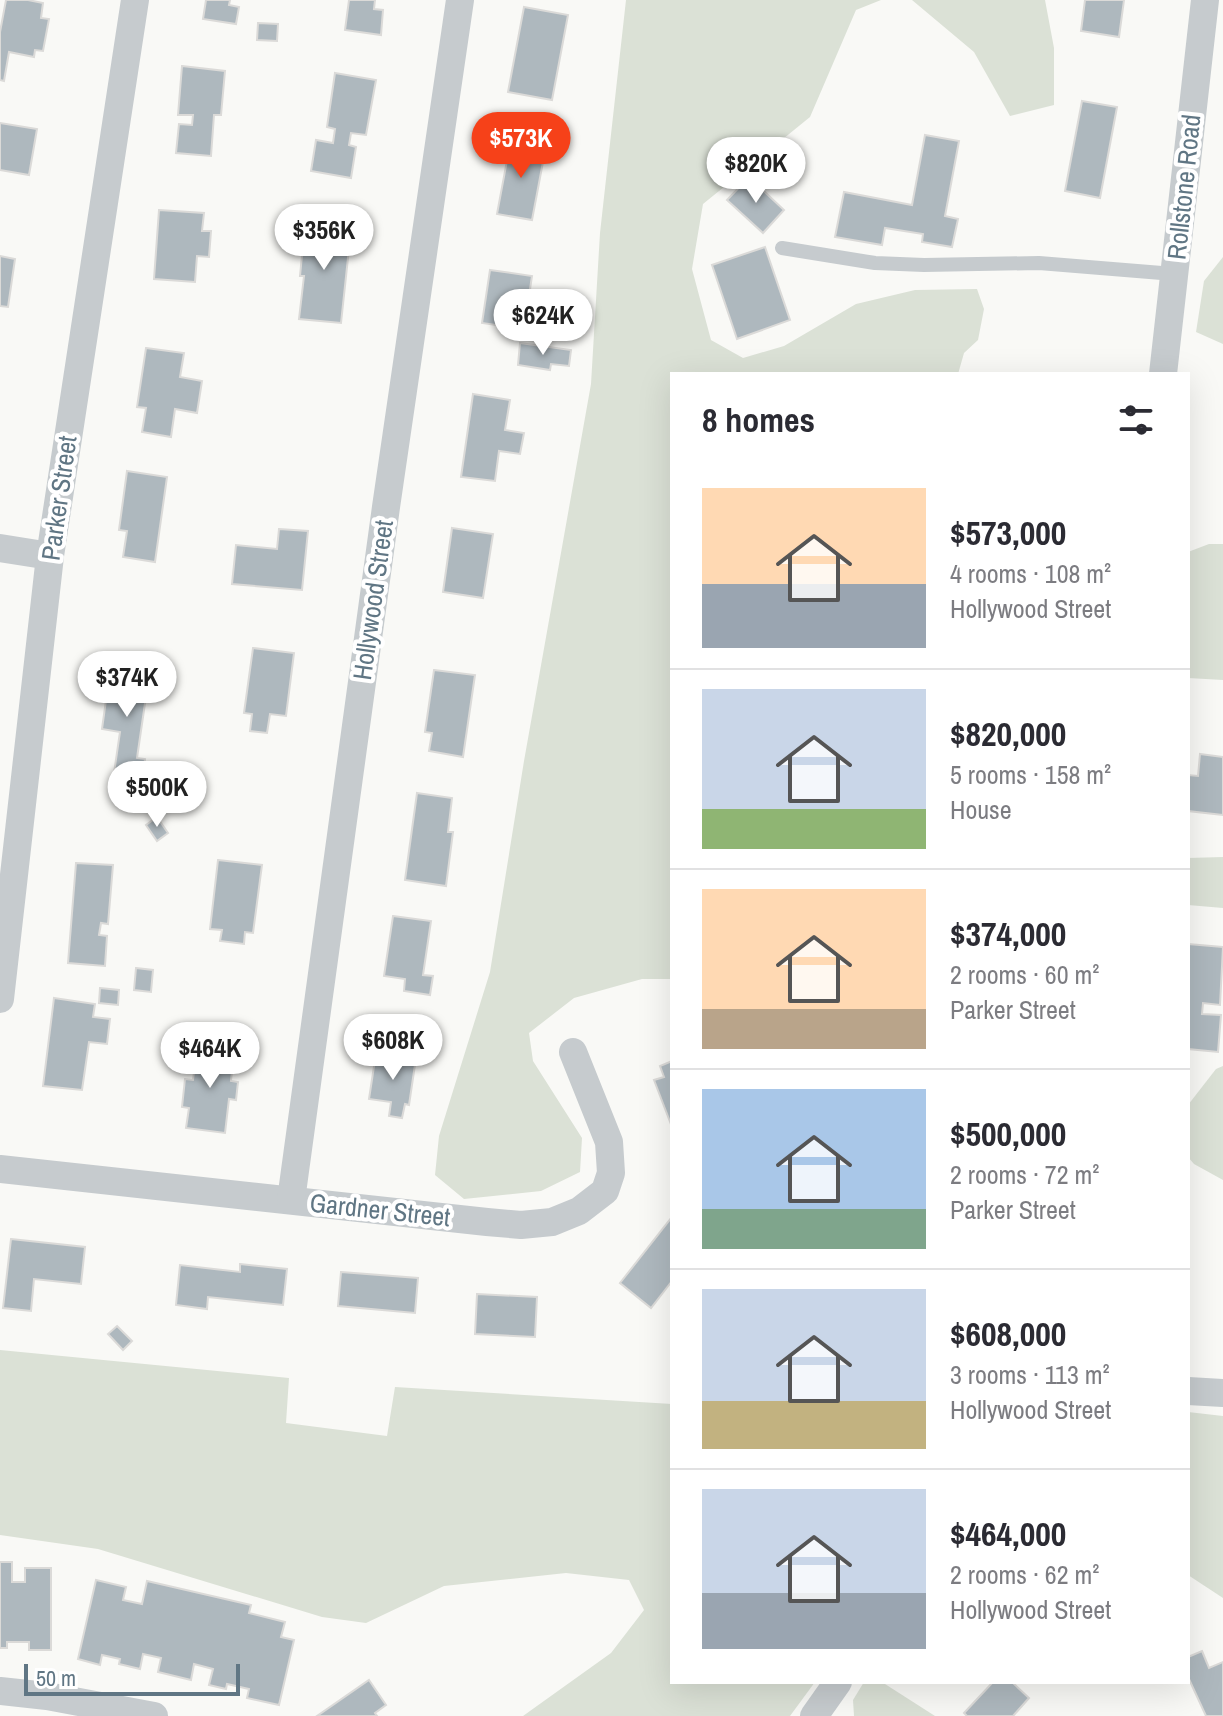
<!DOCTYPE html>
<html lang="en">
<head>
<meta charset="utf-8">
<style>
	:root { --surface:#fff; --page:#f2f2f3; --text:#2b2b33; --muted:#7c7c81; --line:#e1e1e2; --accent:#f64119 }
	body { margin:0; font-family:"Archivo Narrow",sans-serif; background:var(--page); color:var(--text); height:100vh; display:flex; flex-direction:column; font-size:30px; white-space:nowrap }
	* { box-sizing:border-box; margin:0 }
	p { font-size:26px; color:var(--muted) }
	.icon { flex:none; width:44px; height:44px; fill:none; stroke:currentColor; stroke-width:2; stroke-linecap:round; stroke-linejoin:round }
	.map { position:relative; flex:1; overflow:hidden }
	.details { position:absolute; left:670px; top:372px; width:520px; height:1312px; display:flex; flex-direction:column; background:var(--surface); border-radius:0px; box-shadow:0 8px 32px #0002 }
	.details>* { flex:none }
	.scale { position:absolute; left:24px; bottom:20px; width:216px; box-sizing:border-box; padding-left:8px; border:4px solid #607684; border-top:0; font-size:22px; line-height:28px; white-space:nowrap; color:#607684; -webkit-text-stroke:6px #fff; paint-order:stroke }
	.price { position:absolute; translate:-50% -68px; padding:0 18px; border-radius:28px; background:#fff; color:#222; font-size:26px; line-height:52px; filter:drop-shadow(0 2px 4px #0008) }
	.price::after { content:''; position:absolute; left:50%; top:48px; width:24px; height:18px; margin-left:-12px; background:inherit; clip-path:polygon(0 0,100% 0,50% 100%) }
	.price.selected { background:var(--accent); color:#fff }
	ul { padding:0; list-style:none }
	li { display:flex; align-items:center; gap:24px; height:200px; padding:0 32px }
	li+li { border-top:2px solid var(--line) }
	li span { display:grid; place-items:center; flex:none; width:224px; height:160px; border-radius:0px; color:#555 }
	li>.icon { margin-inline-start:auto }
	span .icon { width:96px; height:96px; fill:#fffc; stroke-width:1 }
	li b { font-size:34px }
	h2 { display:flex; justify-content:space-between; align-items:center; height:96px; padding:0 32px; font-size:34px }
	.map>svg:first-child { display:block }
</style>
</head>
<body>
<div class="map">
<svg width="1223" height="1716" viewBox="0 0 1223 1716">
	<rect width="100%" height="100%" fill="#f9f9f6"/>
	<!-- green -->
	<g fill="#dbe1d6">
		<path d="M626,0H881L856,10L810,117L703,204L692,269L711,340L743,358L784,346L856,304L915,290L977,289L984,309L978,340L964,353L958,374H672V979H642L574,998L529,1033L533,1061L582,1138L580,1172L541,1191L464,1199L435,1175L439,1136L490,972L524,761L591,384L600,233Z"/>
		<path d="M912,0H1045L1054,48V105L1010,116L974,52Z"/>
		<path d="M1223,257V344L1196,332L1204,281Z"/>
		<path d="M1209,544H1223V680L1188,678V552Z"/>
		<path d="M1223,857V908L1188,905V858Z"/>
		<path d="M1223,1066V1180L1194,1164L1188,1157V1105L1216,1069Z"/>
		<path d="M0,1350L289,1378L286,1423L387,1436L395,1387L672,1404V1682H815L790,1716H523L611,1653L644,1610L629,1580L566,1573L444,1586L366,1623L322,1617L98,1549L0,1535Z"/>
		<path d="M1188,1412L1223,1416V1598L1188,1575Z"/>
		<path d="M864,1682H877L885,1684L935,1716H854L853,1700Z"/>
	</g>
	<!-- building -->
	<g fill="#aeb8be" stroke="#dbdad8" stroke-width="2">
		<path d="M6,0H28L43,3L41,18L49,19L43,51L35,50L34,57L9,52L4,81L0,80V32Z"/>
		<path d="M206,0H230L229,5L239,7L236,24L203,19Z"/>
		<path d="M349,0H375L374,9L383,10L381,35L345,30Z"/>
		<path d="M1085,0H1124L1119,37L1081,31Z"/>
		<path d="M524,7L568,15L552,100L508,92Z"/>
		<path d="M258,23L278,24L277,41L257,40Z"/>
		<path d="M182,66L225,71L221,115H214L211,156L176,153L179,124L192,125L193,115H178Z"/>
		<path d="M335,73L376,80L366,135L351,133L349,145L356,147L351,178L311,171L316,140L333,143L335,129L327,127Z"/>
		<path d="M1082,101L1117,107L1100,198L1065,191Z"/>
		<path d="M0,123L37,129L29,175L0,170Z"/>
		<path d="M925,135L959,141L945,216L958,219L952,247L922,242L923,234L885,228L882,245L835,237L844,192L912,205Z"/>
		<path d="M511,139L546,146L532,220L497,214Z"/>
		<path d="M749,177L784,210L763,233L727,200Z"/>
		<path d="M159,210L204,213L202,231H211L209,257L197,256L195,282L154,279Z"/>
		<path d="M306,224L351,230L341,323L299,319L304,276H300L303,245L295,244L296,236L304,237Z"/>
		<path d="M765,247L790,320L737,339L712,265Z"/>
		<path d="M0,256L15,259L8,307L0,306Z"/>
		<path d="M490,270L532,276L524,329L482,323Z"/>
		<path d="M520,343L571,350L569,366L551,364L550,370L518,365Z"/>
		<path d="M146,348L184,353L180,377L202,381L197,413L175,409L171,437L142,432L146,408L137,407Z"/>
		<path d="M473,394L510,400L505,430L524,433L520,454L499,451L495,481L461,477Z"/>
		<path d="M127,471L167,477L155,562L123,557L127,531L119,530Z"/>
		<path d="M452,528L493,534L483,598L443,592Z"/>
		<path d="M279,529L308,531L302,590L232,584L236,545L277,549Z"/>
		<path d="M253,648L294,653L286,716L270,714L267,733L250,731L252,714L244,713Z"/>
		<path d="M434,670L475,675L463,757L429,751L432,733L425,732Z"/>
		<path d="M110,671L149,676L137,758L145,759L143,777L114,773L120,732L102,729Z"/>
		<path d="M1200,754L1223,757V815L1188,811V775L1198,776Z"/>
		<path d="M417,793L452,798L448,832H453L446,886L405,880Z"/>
		<path d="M157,817L168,833L157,841L146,825Z"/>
		<path d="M218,860L262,865L253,933L245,932L244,944L220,941L222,930L210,929Z"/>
		<path d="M76,863L113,865L108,924L101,923L99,935L107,936L105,966L68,963Z"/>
		<path d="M393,916L431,921L423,975L433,976L430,995L404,991L405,979L384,976Z"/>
		<path d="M1188,944L1223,947L1220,1005L1203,1003L1202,1014L1221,1015L1218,1052L1188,1049Z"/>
		<path d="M136,968L153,970L151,992L134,990Z"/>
		<path d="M100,988L119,990L118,1005L99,1003Z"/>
		<path d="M54,998L95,1004L93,1017L110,1019L107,1044L89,1042L82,1090L43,1086Z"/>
		<path d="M197,1047L234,1051L231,1081L238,1082L236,1100L229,1099L225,1133L186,1128L189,1108L182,1107L185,1079L193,1080Z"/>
		<path d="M376,1053L416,1058L409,1105L405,1104L402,1118L389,1116L391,1102L369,1099Z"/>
		<path d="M672,1061V1127L654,1080L664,1077L660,1066Z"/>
		<path d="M672,1217V1281L651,1308L620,1283Z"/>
		<path d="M11,1239L85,1247L81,1284L34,1279L31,1311L3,1308Z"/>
		<path d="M240,1264L287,1269L283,1305L208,1297L207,1309L176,1305L180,1265L240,1272Z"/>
		<path d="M341,1272L418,1278L415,1313L338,1306Z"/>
		<path d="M477,1294L537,1297L535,1337L475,1334Z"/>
		<path d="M117,1326L132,1341L123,1350L108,1334Z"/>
		<path d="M0,1562H12V1582H25V1568H51V1650H29V1642H7V1648H0Z"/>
		<path d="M96,1580L126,1587L123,1600L142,1604L147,1581L251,1605L249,1613L285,1622L281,1637L294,1640L279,1705L247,1698L249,1689L227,1684L226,1689L209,1685L213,1669L194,1664L191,1680L158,1672L161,1658L143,1654L140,1669L119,1664L120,1659L102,1655L100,1665L78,1659Z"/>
		<path d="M1202,1651L1209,1668L1223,1662V1716H1206L1188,1677V1657Z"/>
		<path d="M369,1680L386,1705L375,1713L377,1716H317Z"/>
		<path d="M993,1682H1012L1029,1698L1013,1716H967L964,1713Z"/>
	</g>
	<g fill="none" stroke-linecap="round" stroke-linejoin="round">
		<!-- lane -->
		<path stroke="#c6cbce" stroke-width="14" d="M782,248L875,263L924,265L1039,263L1174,274"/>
		<!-- street -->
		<g stroke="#c6cbce" stroke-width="28">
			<path d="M1163,374L1205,0"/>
			<path d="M0,548L50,556"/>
			<path d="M0,999L50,556L135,0"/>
			<path d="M0,1169L487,1222L521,1225L552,1222L579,1211L605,1191L611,1173L609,1142L573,1052"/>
			<path d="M291,1200L386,507L460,0"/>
			<path d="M1188,1391L1223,1393"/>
			<path d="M0,1691L47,1696L154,1716"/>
			<path d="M814,1716L838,1682"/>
		</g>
	</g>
	<g text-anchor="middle" stroke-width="8" stroke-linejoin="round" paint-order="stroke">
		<!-- street labels -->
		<g font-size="26" fill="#607684" stroke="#fff">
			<text transform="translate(1184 187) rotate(-84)" y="9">Rollstone Road</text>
			<text transform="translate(59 498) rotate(-82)" y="9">Parker Street</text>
			<text transform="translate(373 600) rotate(-82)" y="9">Hollywood Street</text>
			<text transform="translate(380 1210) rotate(6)" y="9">Gardner Street</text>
		</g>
	</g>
</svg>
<div class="scale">50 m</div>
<b class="price selected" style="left:521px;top:180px">$573K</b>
<b class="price" style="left:756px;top:205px">$820K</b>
<b class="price" style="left:324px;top:272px">$356K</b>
<b class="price" style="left:543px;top:357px">$624K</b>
<b class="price" style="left:127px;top:719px">$374K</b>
<b class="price" style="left:157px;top:829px">$500K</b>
<b class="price" style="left:393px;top:1082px">$608K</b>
<b class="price" style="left:210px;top:1090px">$464K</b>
<section class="details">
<h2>8 homes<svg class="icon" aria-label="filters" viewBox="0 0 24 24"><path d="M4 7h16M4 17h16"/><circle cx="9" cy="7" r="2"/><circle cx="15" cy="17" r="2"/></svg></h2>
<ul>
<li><span style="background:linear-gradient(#ffd9b3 60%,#9aa5b1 0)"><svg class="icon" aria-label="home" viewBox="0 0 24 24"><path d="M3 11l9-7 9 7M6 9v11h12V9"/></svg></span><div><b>$573,000</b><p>4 rooms · 108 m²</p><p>Hollywood Street</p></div></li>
<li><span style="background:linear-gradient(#c9d6e8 75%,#8fb573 0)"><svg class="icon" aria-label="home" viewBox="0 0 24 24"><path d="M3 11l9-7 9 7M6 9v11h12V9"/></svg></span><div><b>$820,000</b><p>5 rooms · 158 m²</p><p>House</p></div></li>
<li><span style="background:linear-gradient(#ffd9b3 75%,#b9a48a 0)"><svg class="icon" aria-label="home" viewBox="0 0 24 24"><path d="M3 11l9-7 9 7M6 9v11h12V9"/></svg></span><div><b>$374,000</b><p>2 rooms · 60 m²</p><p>Parker Street</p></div></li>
<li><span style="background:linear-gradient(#a9c7e8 75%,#7fa58c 0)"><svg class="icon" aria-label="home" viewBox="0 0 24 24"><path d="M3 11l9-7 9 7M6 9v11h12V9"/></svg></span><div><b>$500,000</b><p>2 rooms · 72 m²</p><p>Parker Street</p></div></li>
<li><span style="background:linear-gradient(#c9d6e8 70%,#c2b280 0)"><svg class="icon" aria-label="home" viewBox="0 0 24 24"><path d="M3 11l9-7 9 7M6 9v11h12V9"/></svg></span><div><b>$608,000</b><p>3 rooms · 113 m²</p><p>Hollywood Street</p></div></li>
<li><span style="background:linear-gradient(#c9d6e8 65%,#9aa5b1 0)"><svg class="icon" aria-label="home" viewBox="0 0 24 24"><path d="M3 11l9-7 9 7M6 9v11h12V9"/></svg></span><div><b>$464,000</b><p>2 rooms · 62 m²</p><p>Hollywood Street</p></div></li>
</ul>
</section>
</div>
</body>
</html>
